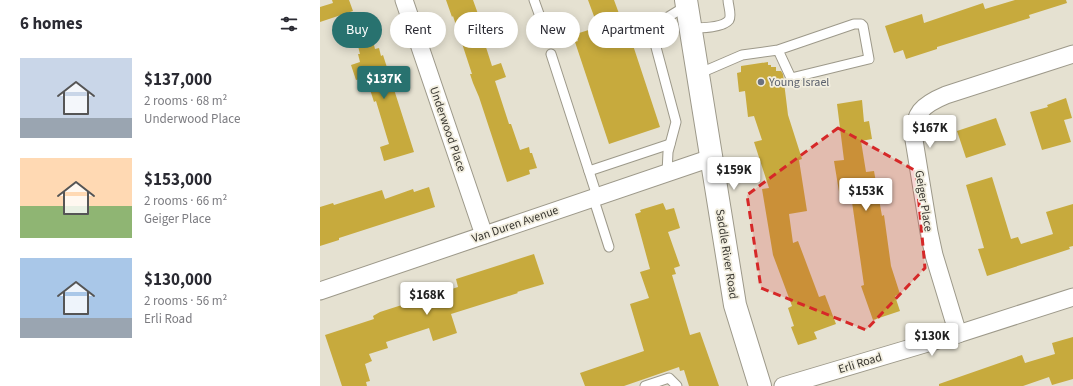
<!DOCTYPE html>
<html lang="en">
<head>
<meta charset="utf-8">
<style>
	:root { --surface:#fff; --page:#f2f2f3; --text:#2b2b33; --muted:#7c7c81; --accent:#28726f }
	body { margin:0; font-family:"Source Sans 3",sans-serif; background:var(--page); color:var(--text); height:100vh; display:flex; flex-direction:column; font-size:15px; white-space:nowrap }
	* { box-sizing:border-box; margin:0 }
	p { font-size:13px; color:var(--muted) }
	.icon { flex:none; width:22px; height:22px; fill:none; stroke:currentColor; stroke-width:2; stroke-linecap:round; stroke-linejoin:round }
	.map { position:relative; flex:1; overflow:hidden }
	.drawer { display:flex; flex-direction:column; background:var(--surface); width:320px }
	.drawer>* { flex:none }
	.hud { position:absolute; left:12px; top:12px; width:380px; height:36px; display:flex; gap:8px }
	.price { position:absolute; translate:-50% -34px; padding:0 9px; border-radius:4px; background:#fff; color:#222; font-size:13px; line-height:26px; filter:drop-shadow(0 1px 2px #0008) }
	.price::after { content:''; position:absolute; left:50%; top:24px; width:12px; height:9px; margin-left:-6px; background:inherit; clip-path:polygon(0 0,100% 0,50% 100%) }
	.price.current { background:var(--accent); color:#fff }
	ul { padding:0; list-style:none }
	li { display:flex; align-items:center; gap:12px; height:100px; padding:0 20px }
	li span { display:grid; place-items:center; flex:none; width:112px; height:80px; border-radius:0px; color:#555 }
	li>.icon { margin-inline-start:auto }
	span .icon { width:48px; height:48px; fill:#fffc; stroke-width:1 }
	li b { font-size:17px }
	h2 { display:flex; justify-content:space-between; align-items:center; height:48px; padding:0 20px; font-size:17px }
	.tag { padding:0 14px; border-radius:18px; background:var(--surface); box-shadow:0 2px 10px #0003; font-size:14px; line-height:36px }
	.tag.current { background:var(--accent); color:#fff }
	main { display:flex; flex:1; min-height:0 }
	.map>svg:first-child { display:block }
</style>
</head>
<body>
<main>
<section class="drawer">
<h2>6 homes<svg class="icon" aria-label="filters" viewBox="0 0 24 24"><path d="M4 7h16M4 17h16"/><circle cx="9" cy="7" r="2"/><circle cx="15" cy="17" r="2"/></svg></h2>
<ul>
<li><span style="background:linear-gradient(#c9d6e8 75%,#9aa5b1 0)"><svg class="icon" aria-label="home" viewBox="0 0 24 24"><path d="M3 11l9-7 9 7M6 9v11h12V9"/></svg></span><div><b>$137,000</b><p>2 rooms · 68 m²</p><p>Underwood Place</p></div></li>
<li><span style="background:linear-gradient(#ffd9b3 60%,#8fb573 0)"><svg class="icon" aria-label="home" viewBox="0 0 24 24"><path d="M3 11l9-7 9 7M6 9v11h12V9"/></svg></span><div><b>$153,000</b><p>2 rooms · 66 m²</p><p>Geiger Place</p></div></li>
<li><span style="background:linear-gradient(#a9c7e8 75%,#9aa5b1 0)"><svg class="icon" aria-label="home" viewBox="0 0 24 24"><path d="M3 11l9-7 9 7M6 9v11h12V9"/></svg></span><div><b>$130,000</b><p>2 rooms · 56 m²</p><p>Erli Road</p></div></li>
</ul>
</section>
<div class="map">
<svg width="753" height="386" viewBox="0 0 753 386">
	<rect width="100%" height="100%" fill="#e5e1d1"/>
	<!-- building -->
	<g fill="#c7aa3d">
		<path d="M12,0H29L33,11L0,22V7L13,3Z"/>
		<path d="M126,0H153L162,25L167,24L172,38L164,41L172,66L181,63L186,77L175,81L189,124H191L200,150L209,147L210,153H212L217,168L209,170L210,174L187,182L159,97L153,83L150,74H152L133,16L132,17Z"/>
		<path d="M268,0H294L301,19L304,18L340,127L289,144L255,42L258,41L256,34L278,27Z"/>
		<path d="M695,0H746L747,3L709,15L710,18L617,47V49L586,59L583,50L574,53L565,26L602,14L604,23L663,3L665,9Z"/>
		<path d="M53,41L55,49L59,48L61,56L63,55L94,152L64,161L60,147L69,144L56,101L54,102L46,77L36,80L31,65L40,62L38,54H40L38,46Z"/>
		<path d="M448,62V65H451V67H456V71H461L463,74L468,115L482,159L479,160L487,211L469,214L473,243L478,241L499,297L505,295L516,324L494,332L497,339L478,345L471,327L474,326L468,308L472,306L453,255L442,189L449,188L434,142L442,140L434,116L428,117L425,91L419,92L417,73L421,72V66Z"/>
		<path d="M746,98L752,118L744,120L751,142L722,150L710,112L728,107L727,105Z"/>
		<path d="M542,100L544,122L549,121L552,139L541,141L546,172L554,171L562,216L564,215L571,266L580,294L575,296L580,311L553,320L541,286L544,285L532,202L521,204L514,161L524,160L517,104Z"/>
		<path d="M676,118L686,145L646,158L637,131Z"/>
		<path d="M672,177L691,239L698,237L701,244L733,234L726,212L753,204V246L749,247L750,249L667,276L658,249L664,248L646,185Z"/>
		<path d="M109,187L115,207L19,238V240L0,246V207L13,203L14,205L62,190L65,199L93,189L94,192Z"/>
		<path d="M343,203L346,210L354,208L360,228L348,232L360,266L354,268L356,274L352,275L370,335L380,332L399,386H369L364,370L360,371L359,367L304,386H265L260,373L324,351L310,304L329,298L320,272L330,269L315,214L321,212L320,210Z"/>
		<path d="M214,254L224,284L197,292L198,293L131,314L137,333L113,341L109,328L66,342L68,348L49,354L52,361L45,364L50,381L46,382L47,386H22L5,335L54,319L53,316L60,312L138,287L136,279Z"/>
		<path d="M753,337V379L732,385L729,377L703,386H619V384L702,355L705,363L735,354L732,343Z"/>
	</g>
	<g fill="none" stroke-linecap="round" stroke-linejoin="round">
		<!-- service casing -->
		<g stroke="#9d998a" stroke-width="11">
			<g id="service">
				<path d="M214,0L223,25L244,19"/>
				<path d="M371,28C380,28 403,28 409,20C412,15 408,5 408,0"/>
				<path d="M231,54L277,196"/>
				<path d="M378,74L422,55L458,50L534,24H541L543,26L549,59L471,78L458,50"/>
				<path d="M269,171L350,144"/>
				<path d="M347,173L348,152L356,122L333,36L335,25L366,6"/>
				<path d="M273,197L289,247"/>
				<path d="M325,386L349,378L357,386"/>
			</g>
		</g>
		<!-- minor casing -->
		<g stroke="#9d998a" stroke-width="19">
			<g id="minor">
				<path d="M84,0L164,235"/>
				<path d="M0,291L391,158"/>
				<path d="M638,334L614,255L609,232L594,140C593,113 602,105 626,95L753,54"/>
				<path d="M463,386L638,334L753,297"/>
			</g>
		</g>
		<!-- secondary casing -->
		<g stroke="#9d998a" stroke-width="24">
			<path id="secondary" d="M366,0L415,305L440,386"/>
		</g>
		<!-- service -->
		<use href="#service" stroke="#fff" stroke-width="9"/>
		<!-- minor -->
		<use href="#minor" stroke="#fff" stroke-width="17"/>
		<!-- secondary -->
		<use href="#secondary" stroke="#fff" stroke-width="22"/>
	</g>
	<!-- marked area -->
	<path fill="#d62828" fill-opacity="0.2" stroke="#d62828" stroke-width="3" stroke-dasharray="8 5" stroke-linejoin="round" d="M518,128L596,171L605,268L546,330L441,288L427,195Z"/>
	<!-- markers -->
	<circle fill="#6b7280" stroke="#f2eedf" stroke-width="1.5" cx="441" cy="82" r="4"/>
	<g text-anchor="middle" stroke-width="3.5" stroke-linejoin="round" paint-order="stroke">
		<!-- worship labels -->
		<g font-size="12" fill="#5b616d" stroke="#f2eedf" text-anchor="start">
			<text x="449" y="86">Young Israel</text>
		</g>
		<!-- street labels -->
		<g font-size="12" fill="#393731" stroke="#f2eedf">
			<text transform="translate(128 129) rotate(71)" y="4">Underwood Place</text>
			<text transform="translate(604 201) rotate(81)" y="4">Geiger Place</text>
			<text transform="translate(195 224) rotate(-19)" y="4">Van Duren Avenue</text>
			<text transform="translate(407 254) rotate(81)" y="4">Saddle River Road</text>
			<text transform="translate(540 363) rotate(-17)" y="4">Erli Road</text>
		</g>
	</g>
</svg>
<b class="price current" style="left:64px;top:100px">$137K</b>
<b class="price" style="left:610px;top:149px">$167K</b>
<b class="price" style="left:414px;top:191px">$159K</b>
<b class="price" style="left:546px;top:212px">$153K</b>
<b class="price" style="left:107px;top:316px">$168K</b>
<b class="price" style="left:612px;top:357px">$130K</b>
<div class="hud">
<a class="tag current">Buy</a>
<a class="tag">Rent</a>
<a class="tag">Filters</a>
<a class="tag">New</a>
<a class="tag">Apartment</a>
</div>
</div>
</main>
</body>
</html>
